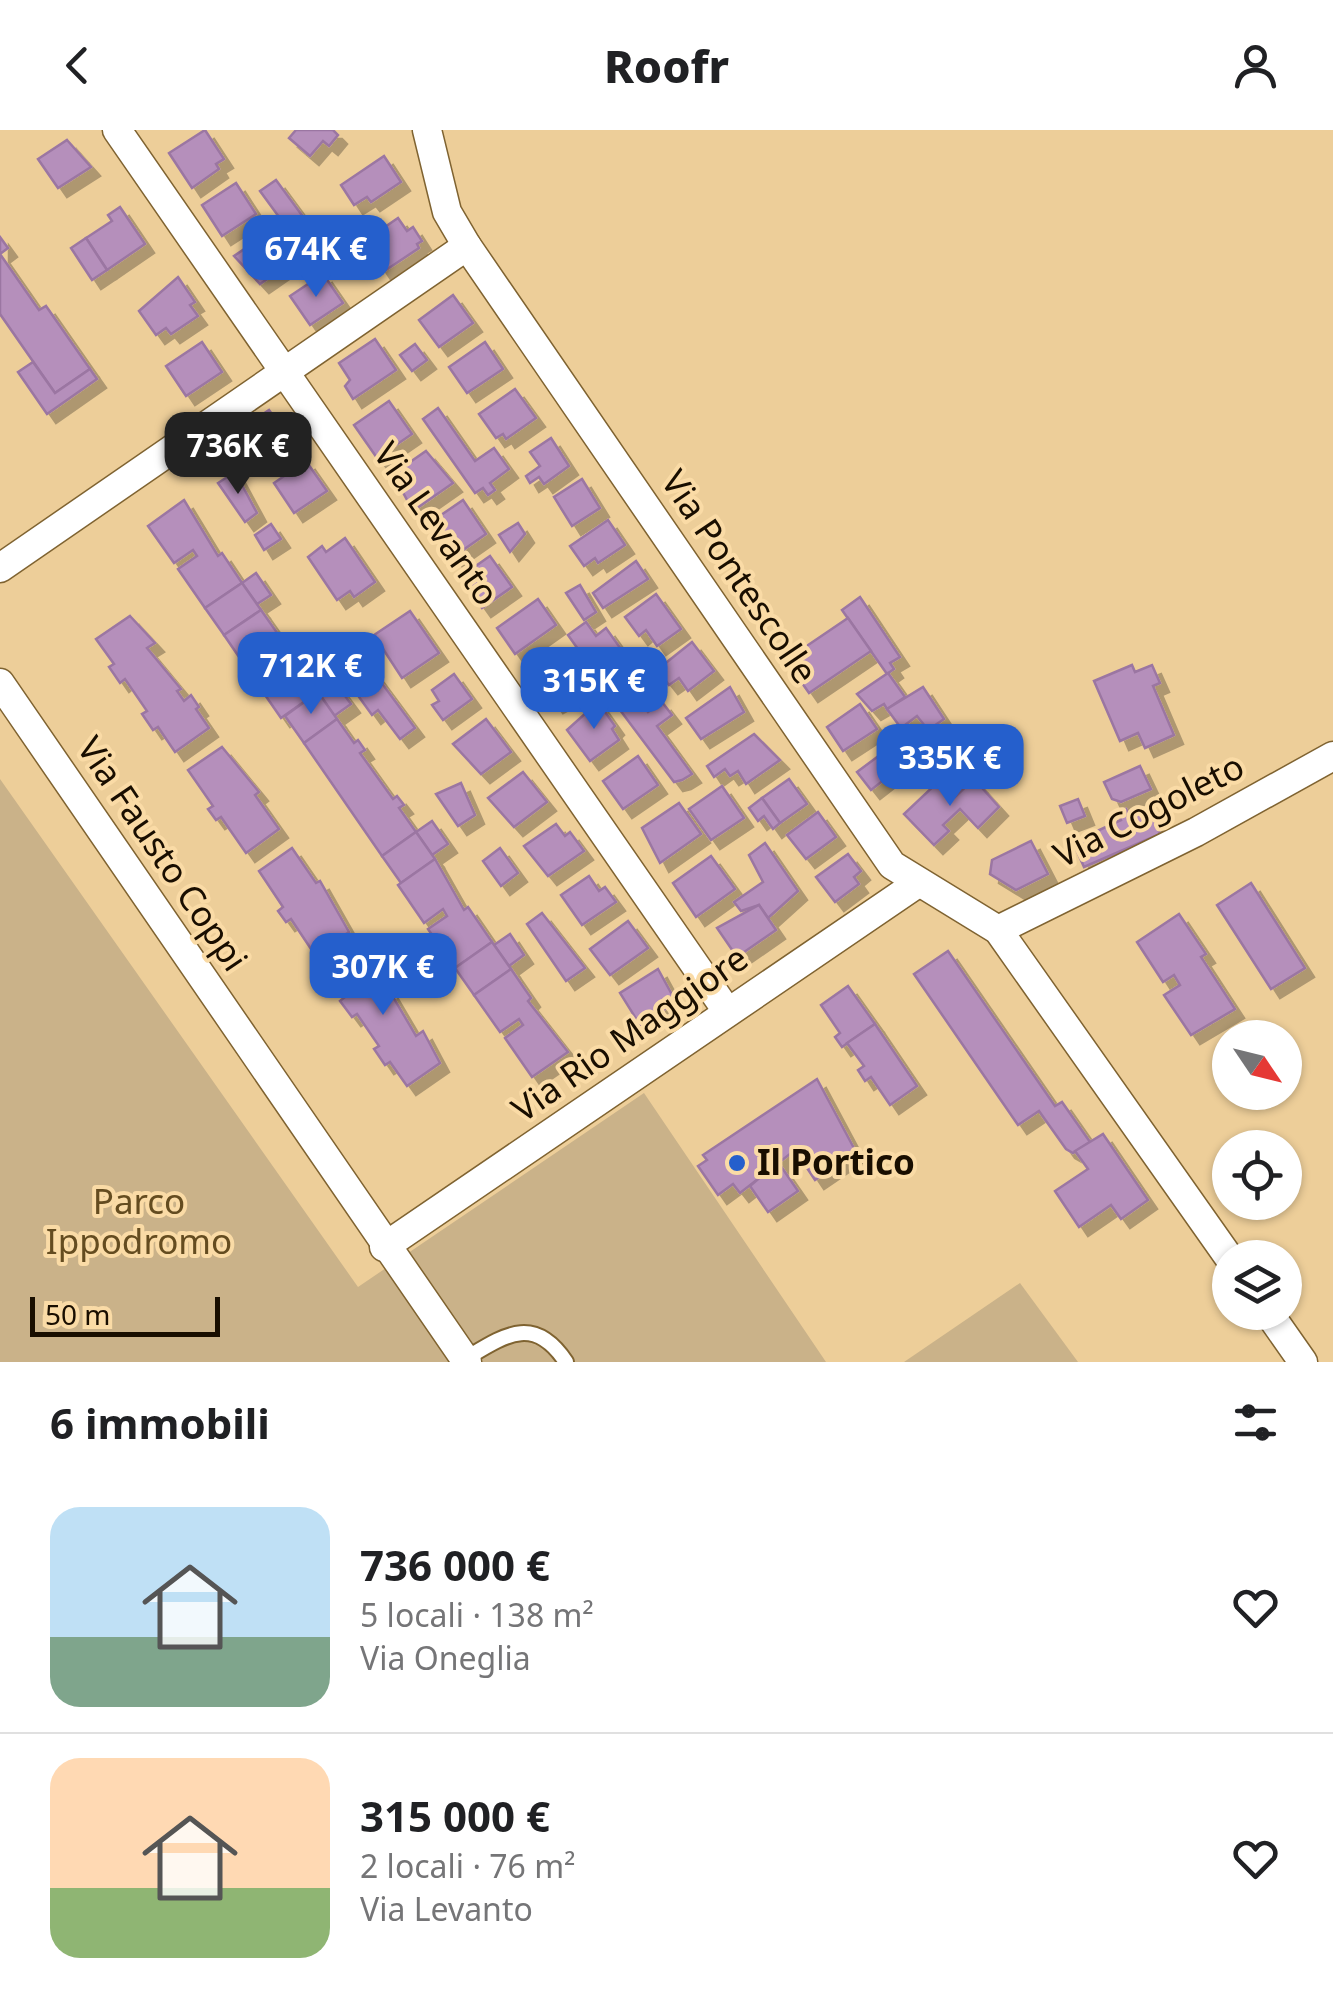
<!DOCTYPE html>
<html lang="it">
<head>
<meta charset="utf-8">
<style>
	:root { --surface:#fff; --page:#f2f2f2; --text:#202124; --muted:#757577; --line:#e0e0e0; --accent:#255fcc }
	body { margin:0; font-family:"Noto Sans",sans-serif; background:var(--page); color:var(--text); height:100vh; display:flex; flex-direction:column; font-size:38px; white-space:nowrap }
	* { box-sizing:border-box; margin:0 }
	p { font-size:32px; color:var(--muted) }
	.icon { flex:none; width:55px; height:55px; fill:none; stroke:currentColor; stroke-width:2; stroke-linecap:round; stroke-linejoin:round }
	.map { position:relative; height:1232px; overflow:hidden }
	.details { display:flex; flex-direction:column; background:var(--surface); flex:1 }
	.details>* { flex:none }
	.needle { width:65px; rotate:125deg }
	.controls { position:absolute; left:1212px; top:890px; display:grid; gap:20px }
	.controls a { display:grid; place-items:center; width:90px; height:90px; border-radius:50%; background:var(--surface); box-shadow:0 2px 8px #0004; font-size:50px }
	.scale { position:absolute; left:30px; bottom:25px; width:190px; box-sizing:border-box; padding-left:10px; border:5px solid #190e00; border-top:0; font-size:28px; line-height:35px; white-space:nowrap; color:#190e00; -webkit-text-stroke:8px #fadba6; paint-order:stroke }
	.price { position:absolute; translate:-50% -85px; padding:0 22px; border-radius:20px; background:var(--accent); color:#fff; font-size:32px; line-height:65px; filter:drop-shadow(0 2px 5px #0008) }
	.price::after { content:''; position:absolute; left:50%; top:60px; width:30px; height:22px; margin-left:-15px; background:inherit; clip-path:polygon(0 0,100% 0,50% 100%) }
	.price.selected { background:#222; color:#fff }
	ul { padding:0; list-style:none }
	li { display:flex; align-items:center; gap:30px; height:250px; padding:0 50px }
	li+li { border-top:2px solid var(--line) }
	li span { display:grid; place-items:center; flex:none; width:280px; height:200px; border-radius:30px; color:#555 }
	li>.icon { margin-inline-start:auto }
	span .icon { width:120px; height:120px; fill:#fffc; stroke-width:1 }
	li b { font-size:42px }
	h2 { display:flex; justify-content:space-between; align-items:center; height:120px; padding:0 50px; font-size:42px }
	header { display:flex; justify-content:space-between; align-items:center; height:130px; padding:0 50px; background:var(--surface); font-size:45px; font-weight:800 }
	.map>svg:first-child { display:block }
</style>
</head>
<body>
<header><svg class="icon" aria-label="back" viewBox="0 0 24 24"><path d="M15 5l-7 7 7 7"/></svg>Roofr<svg class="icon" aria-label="person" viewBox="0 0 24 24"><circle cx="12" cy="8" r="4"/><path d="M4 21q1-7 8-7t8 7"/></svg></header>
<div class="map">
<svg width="1333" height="1232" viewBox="0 0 1333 1232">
	<defs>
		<filter id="shadow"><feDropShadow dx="9" dy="9" stdDeviation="0" flood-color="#0004"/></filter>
	</defs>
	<rect width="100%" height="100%" fill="#edce99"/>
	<!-- green -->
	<g fill="#cab289">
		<path d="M0,649L358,1157L644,963L826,1232H0Z"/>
		<path d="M1020,1153L1078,1232H904Z"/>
	</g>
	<!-- building -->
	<g fill="#b58fbb" stroke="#9b76a2" stroke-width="2.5" filter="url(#shadow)">
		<path d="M205,0L224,29L216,34L219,39L192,58L169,23Z"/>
		<path d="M296,0H333L338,5L329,16L323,11L310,26L289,8Z"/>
		<path d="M67,10L91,37L58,58L38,29Z"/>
		<path d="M384,26L401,52L371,72L367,67L354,75L341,55Z"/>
		<path d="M276,50L318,107L325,102L331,111L344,106L353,119L335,131L328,122L312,132L260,61Z"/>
		<path d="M236,53L256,84L222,106L202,75Z"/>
		<path d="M120,77L145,114L107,140L86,108L112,91L108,85Z"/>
		<path d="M398,88L407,101L413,97L422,111L417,114L419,118L383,142L363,112Z"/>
		<path d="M268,103L289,134L260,154L234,126Z"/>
		<path d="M0,107L8,118L0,124L39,180L46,176L90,239L55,263L0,184Z"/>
		<path d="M86,108L107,140L92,150L71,118Z"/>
		<path d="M323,144L343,173L310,195L290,166Z"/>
		<path d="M178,147L195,172L190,175L198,186L171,204L166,198L156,205L139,181Z"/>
		<path d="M453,165L473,193L439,217L419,190Z"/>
		<path d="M375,209L396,240L353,269L345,256L350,250L339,233Z"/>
		<path d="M202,212L222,242L186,266L166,236Z"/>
		<path d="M485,212L503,239L467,263L449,237Z"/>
		<path d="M415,214L427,230L412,241L400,225Z"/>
		<path d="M33,232L55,263L90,239L97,249L47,284L18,242Z"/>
		<path d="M515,259L536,288L506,309L503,304L496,308L479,284Z"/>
		<path d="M389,271L412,304L377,328L354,295Z"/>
		<path d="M438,278L475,331L494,318L509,339L490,353L495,360L488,365L483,358L475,363L423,289Z"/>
		<path d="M269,280L292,312L257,336L238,301Z"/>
		<path d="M551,308L569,336L544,354L539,347L530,353L526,346L540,336L530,322Z"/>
		<path d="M426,321L453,353L413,381L393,344Z"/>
		<path d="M306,331L327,361L294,383L274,353Z"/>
		<path d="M235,342L257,383L245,392L218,353Z"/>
		<path d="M582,349L600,378L572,396L554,367Z"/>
		<path d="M184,370L218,426L222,423L242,453L205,478L178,439L197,426L193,420L174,433L148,396Z"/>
		<path d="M463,370L486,404L453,427L425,396Z"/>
		<path d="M608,390L625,415L598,433L595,428L584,436L570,416Z"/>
		<path d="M518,393L525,404L510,422L499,405Z"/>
		<path d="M271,394L281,409L264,420L255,405Z"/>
		<path d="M345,408L375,452L354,467L350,461L337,470L308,427L322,416L326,422Z"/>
		<path d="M490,426L512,457L482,478L460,447Z"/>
		<path d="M636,431L648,449L603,478L593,463Z"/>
		<path d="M256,443L271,465L257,474L242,453Z"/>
		<path d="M242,453L261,480L224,505L205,478Z"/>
		<path d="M580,455L596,482L584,490L566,463Z"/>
		<path d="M656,464L681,499L657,516L646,500L639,506L625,487Z"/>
		<path d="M860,467L900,527L890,533L894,539L887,544L842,480Z"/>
		<path d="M538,469L556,495L515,524L497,498Z"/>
		<path d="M261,480L285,514L281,517L318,562L281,588L254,549L273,536L269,530L250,543L224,505Z"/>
		<path d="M410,481L439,523L402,548L374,505Z"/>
		<path d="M130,486L155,513L147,518L181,559L177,561L184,571L191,565L199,577L196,579L209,598L175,622L158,597L153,600L142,584L147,581L125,549L120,553L109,537L114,534L96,509Z"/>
		<path d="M848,488L871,521L809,563L786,530Z"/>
		<path d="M586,492L596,506L606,498L623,522L612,530L625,548L635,541L643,553L616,573L568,505Z"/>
		<path d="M349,509L366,533L352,543L348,538L342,543L329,524Z"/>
		<path d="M692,512L714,541L688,561L679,548L669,555L657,540Z"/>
		<path d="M564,526L586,557L554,574L537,549Z"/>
		<path d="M1132,535L1135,542L1152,535L1160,553L1153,556L1174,605L1145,618L1138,603L1120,611L1094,551Z"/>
		<path d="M888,543L905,567L887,579L884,574L872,581L857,564Z"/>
		<path d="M375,544L415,598L400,609L378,580L372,585L354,560Z"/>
		<path d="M454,544L472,569L443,590L432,575L439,571L432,560Z"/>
		<path d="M334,551L351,574L334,586L318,562Z"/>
		<path d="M730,557L744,582L701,609L686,588Z"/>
		<path d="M923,557L944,589L928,600L917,586L901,598L887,579Z"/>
		<path d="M318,562L337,589L304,613L285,586Z"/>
		<path d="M637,567L648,582L662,572L672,585L657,596L692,644L682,650L674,652L620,580Z"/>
		<path d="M598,572L615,596L612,599L619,610L590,631L567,600Z"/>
		<path d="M860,574L877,599L843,621L827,597Z"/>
		<path d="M337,589L354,613L358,610L365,620L360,623L393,669L397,666L404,675L399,678L416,702L382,726L304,613Z"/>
		<path d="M486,589L511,622L481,644L453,614Z"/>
		<path d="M754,604L780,630L746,654L738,641L730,646L725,639L714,647L707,636Z"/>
		<path d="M904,607L917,624L871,660L857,642Z"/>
		<path d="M222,617L259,662L255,665L279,699L246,723L221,687L216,690L208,679L213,676L188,640Z"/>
		<path d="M638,626L658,655L623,679L603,651Z"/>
		<path d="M1140,636L1151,659L1121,672L1112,669L1104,652Z"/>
		<path d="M523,642L547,672L514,697L488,668Z"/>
		<path d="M789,649L807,674L780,693L762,668Z"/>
		<path d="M974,649L999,677L978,698L960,679L943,695L949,701L934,715L904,684L940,650L955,667Z"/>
		<path d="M461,653L475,685L458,696L436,664Z"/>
		<path d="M722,656L744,688L711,710L689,679Z"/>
		<path d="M762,668L780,693L773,699L764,686L758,691L749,678Z"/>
		<path d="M1078,669L1085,686L1067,693L1060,676Z"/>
		<path d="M679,673L701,704L660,733L642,698Z"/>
		<path d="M1149,678L1160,704L1084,737L1073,712L1121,690L1118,683L1126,679L1130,686Z"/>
		<path d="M818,682L836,707L806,729L787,705Z"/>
		<path d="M432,691L448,714L432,725L416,702Z"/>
		<path d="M556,694L565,706L570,702L584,721L548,746L524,716Z"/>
		<path d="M416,702L435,729L401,753L382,726Z"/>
		<path d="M1031,711L1048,744L1016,760L990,744L992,730Z"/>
		<path d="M765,713L798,761L768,788L759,775L741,781L734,772L763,752L749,725Z"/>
		<path d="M292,718L316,753L320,751L349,802L315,825L291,789L286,792L278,781L283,777L259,741Z"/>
		<path d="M500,718L518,743L501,756L483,731Z"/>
		<path d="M848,724L861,741L854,747L859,754L835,772L816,747Z"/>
		<path d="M711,726L735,759L696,787L673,753Z"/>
		<path d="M435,729L464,780L468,777L492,812L455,838L428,799L447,786L443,779L424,793L398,755Z"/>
		<path d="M589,746L599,761L605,757L616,772L582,795L561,765Z"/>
		<path d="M1251,753L1305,838L1271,859L1217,775Z"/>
		<path d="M759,775L776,800L737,827L717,798Z"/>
		<path d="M542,783L585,838L566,851L527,794Z"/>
		<path d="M1179,784L1206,824L1201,827L1235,879L1191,905L1164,865L1180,855L1174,845L1163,852L1137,812Z"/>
		<path d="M628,791L648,818L610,845L590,819Z"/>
		<path d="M510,804L524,825L509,836L494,815Z"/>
		<path d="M492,812L511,839L474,865L455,838Z"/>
		<path d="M362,820L387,848L379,853L386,862L389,860L416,906L423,901L440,933L407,956L390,932L385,935L374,919L379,916L357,884L352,887L340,871L345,867L328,843Z"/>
		<path d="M948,821L1055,976L1062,972L1090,1012L1073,1023L1066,1019L1039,981L1018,995L914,844Z"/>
		<path d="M511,839L531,868L528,871L568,922L532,947L505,908L523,895L519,889L500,902L474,865Z"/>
		<path d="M658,839L676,872L640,895L620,863Z"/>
		<path d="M848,856L875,894L842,917L835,907L840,903L821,875Z"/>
		<path d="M875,894L917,956L890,975L871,947L865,951L858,940L864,936L847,913Z"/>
		<path d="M817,949L856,1022L815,1050L795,1020L740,1063L733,1054L718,1065L698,1036L707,1030L703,1025Z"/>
		<path d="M1103,1004L1148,1070L1121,1089L1111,1075L1079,1097L1055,1061L1088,1039L1075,1021Z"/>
		<path d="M778,1032L798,1061L768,1082L750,1056Z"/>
	</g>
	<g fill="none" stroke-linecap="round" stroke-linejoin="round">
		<!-- lane casing -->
		<g stroke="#7f6331" stroke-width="18">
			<path id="lane" d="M465,1229C505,1205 534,1184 566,1232"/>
		</g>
		<!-- street casing -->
		<g stroke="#7f6331" stroke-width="31">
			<g id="street">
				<path d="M117,0L727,881"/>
				<path d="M427,0L447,82L467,116L892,735L998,800L1230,1129"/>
				<path d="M0,438L467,116"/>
				<path d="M0,553L467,1232"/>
				<path d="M998,800L1196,702L1333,626"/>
				<path d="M384,1117L918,753"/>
				<path d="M1268,1182L1303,1232"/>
			</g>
		</g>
		<!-- lane -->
		<use href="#lane" stroke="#fff" stroke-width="14"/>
		<!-- street -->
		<use href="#street" stroke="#fff" stroke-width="28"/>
	</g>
	<!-- markers -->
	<circle fill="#255fcc" stroke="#fadba6" stroke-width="4" cx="737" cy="1033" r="10"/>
	<g text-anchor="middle" stroke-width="8" stroke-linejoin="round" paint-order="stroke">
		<!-- street labels -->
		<g font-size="35" fill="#190e00" stroke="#fadba6">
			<text transform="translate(436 394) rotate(55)" y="12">Via Levanto</text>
			<text transform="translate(739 447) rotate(56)" y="12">Via Pontescolle</text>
			<text transform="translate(1149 681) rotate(-27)" y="12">Via Cogoleto</text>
			<text transform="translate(162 724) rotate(56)" y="12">Via Fausto Coppi</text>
			<text transform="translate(630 904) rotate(-35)" y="12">Via Rio Maggiore</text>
		</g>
		<!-- poi labels -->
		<g font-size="35" font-weight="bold" fill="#190e00" stroke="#fadba6" text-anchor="start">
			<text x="757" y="1045">Il Portico</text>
		</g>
		<!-- park labels -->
		<g font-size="35" fill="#644c20" stroke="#fadba6">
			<text x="139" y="1084">Parco<tspan x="139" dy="40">Ippodromo</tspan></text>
		</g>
	</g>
</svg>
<div class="controls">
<a><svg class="needle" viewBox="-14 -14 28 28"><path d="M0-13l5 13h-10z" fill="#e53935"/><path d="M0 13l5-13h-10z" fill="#757577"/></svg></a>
<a><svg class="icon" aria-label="locate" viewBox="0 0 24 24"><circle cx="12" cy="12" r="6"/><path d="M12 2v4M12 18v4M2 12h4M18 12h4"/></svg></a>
<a><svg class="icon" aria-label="layers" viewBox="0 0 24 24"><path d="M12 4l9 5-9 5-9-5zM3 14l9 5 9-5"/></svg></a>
</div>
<div class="scale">50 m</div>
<b class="price" style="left:316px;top:170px">674K €</b>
<b class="price selected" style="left:238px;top:367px">736K €</b>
<b class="price" style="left:311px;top:587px">712K €</b>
<b class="price" style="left:594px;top:602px">315K €</b>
<b class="price" style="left:950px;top:679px">335K €</b>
<b class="price" style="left:383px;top:888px">307K €</b>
</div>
<section class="details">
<h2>6 immobili<svg class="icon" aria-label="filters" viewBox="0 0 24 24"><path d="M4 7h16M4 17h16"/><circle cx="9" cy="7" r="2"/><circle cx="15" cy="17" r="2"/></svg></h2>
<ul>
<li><span style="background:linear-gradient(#bfe0f5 65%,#7fa58c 0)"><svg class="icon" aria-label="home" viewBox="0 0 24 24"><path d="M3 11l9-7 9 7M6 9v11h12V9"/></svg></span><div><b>736 000 €</b><p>5 locali · 138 m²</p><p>Via Oneglia</p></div><svg class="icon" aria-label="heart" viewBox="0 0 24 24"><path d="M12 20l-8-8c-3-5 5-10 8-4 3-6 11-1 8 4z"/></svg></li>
<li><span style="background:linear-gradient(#ffd9b3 65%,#8fb573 0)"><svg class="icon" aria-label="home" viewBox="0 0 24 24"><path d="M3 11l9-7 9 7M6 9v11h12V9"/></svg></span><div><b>315 000 €</b><p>2 locali · 76 m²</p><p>Via Levanto</p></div><svg class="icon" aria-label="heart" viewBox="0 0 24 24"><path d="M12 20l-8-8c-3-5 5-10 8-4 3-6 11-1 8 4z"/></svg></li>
</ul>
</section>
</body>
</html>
